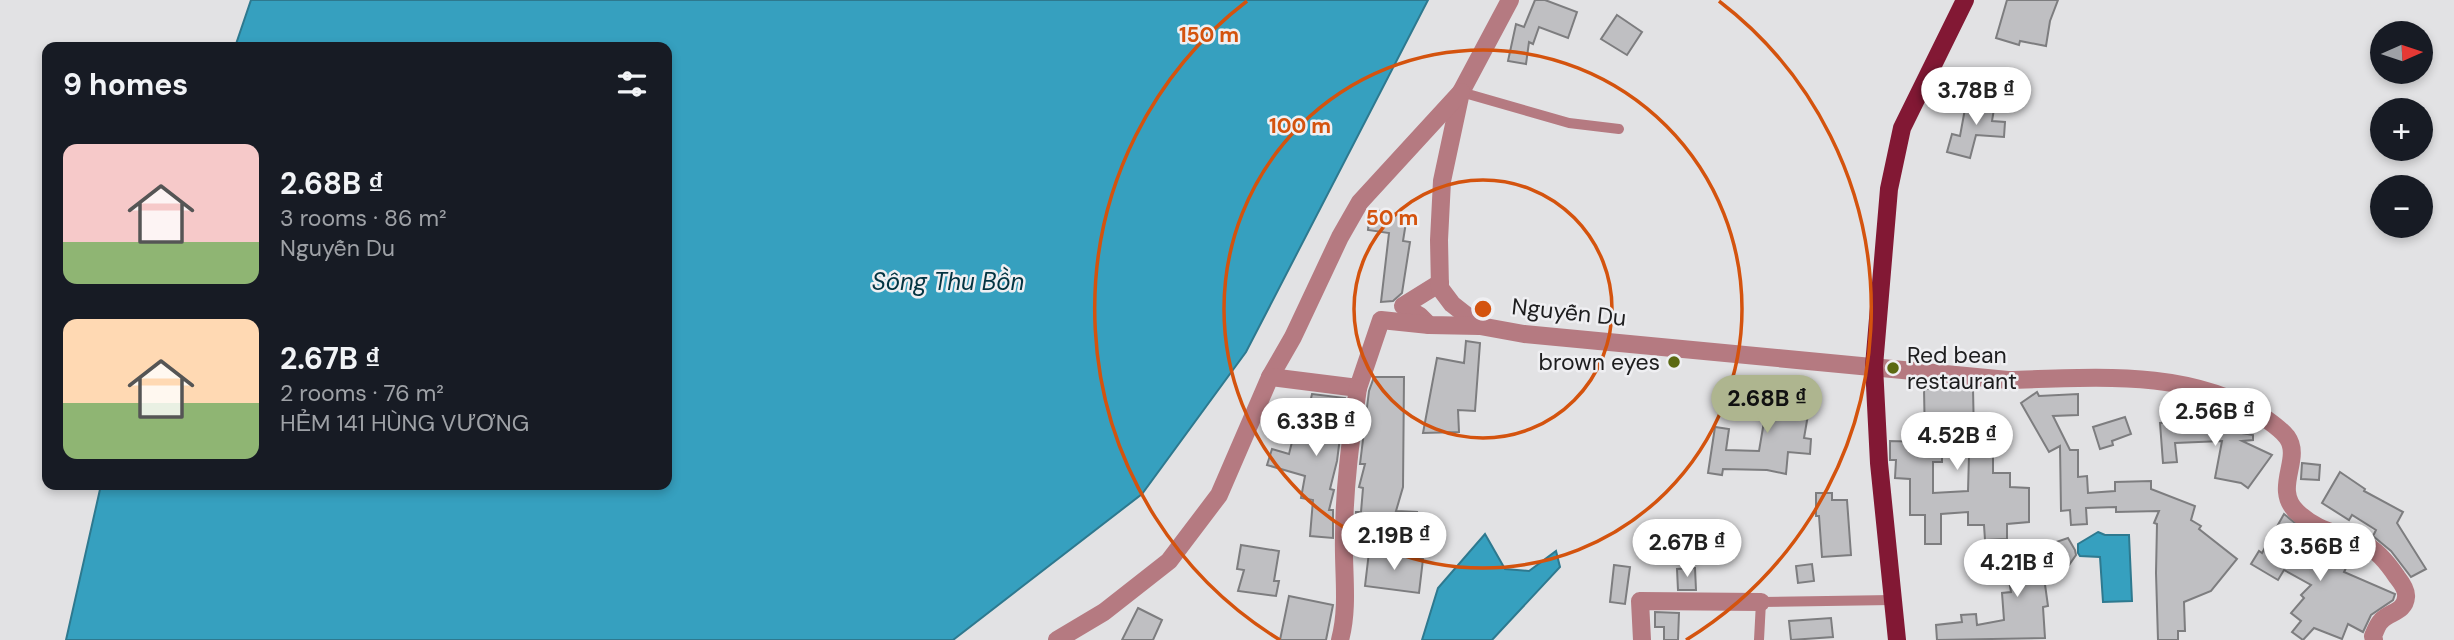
<!DOCTYPE html>
<html lang="en">
<head>
<meta charset="utf-8">
<style>
	:root { --surface:#171b24; --page:#242831; --text:#f1f3f6; --muted:#9ea1a6; --accent:#aeb58f }
	body { margin:0; font-family:"DM Sans",sans-serif; background:var(--page); color:var(--text); height:100vh; display:flex; flex-direction:column; font-size:26px; white-space:nowrap }
	* { box-sizing:border-box; margin:0 }
	p { font-size:23px; color:var(--muted) }
	.icon { flex:none; width:38px; height:38px; fill:none; stroke:currentColor; stroke-width:2; stroke-linecap:round; stroke-linejoin:round }
	.map { position:relative; flex:1; overflow:hidden }
	.panel { position:absolute; left:42px; top:42px; width:630px; height:448px; display:flex; flex-direction:column; background:var(--surface); border-radius:14px; box-shadow:0 4px 10px #0003 }
	.panel>* { flex:none }
	.needle { width:46px; rotate:87deg }
	.fabs { position:absolute; left:2370px; top:21px; display:grid; gap:14px }
	.fabs a { display:grid; place-items:center; width:63px; height:63px; border-radius:50%; background:var(--surface); box-shadow:0 4px 10px #0003; font-size:35px }
	.price { position:absolute; translate:-50% -60px; padding:0 16px; border-radius:24px; background:#fff; color:#222; font-size:23px; line-height:46px; filter:drop-shadow(0 2px 4px #0008) }
	.price::after { content:''; position:absolute; left:50%; top:42px; width:21px; height:16px; margin-left:-10px; background:inherit; clip-path:polygon(0 0,100% 0,50% 100%) }
	.price.selected { background:var(--accent); color:#111 }
	ul { padding:0; list-style:none }
	li { display:flex; align-items:center; gap:21px; height:175px; padding:0 21px }
	li span { display:grid; place-items:center; flex:none; width:196px; height:140px; border-radius:14px; color:#555 }
	li>.icon { margin-inline-start:auto }
	span .icon { width:84px; height:84px; fill:#fffc; stroke-width:1 }
	li b { font-size:30px }
	h2 { display:flex; justify-content:space-between; align-items:center; height:84px; padding:0 21px; font-size:30px }
	.map>svg:first-child { display:block }
</style>
</head>
<body>
<div class="map">
<svg width="2454" height="640" viewBox="0 0 2454 640">
	<rect width="100%" height="100%" fill="#e2e2e4"/>
	<!-- water -->
	<g fill="#36a0bf" stroke="#2e798f" stroke-width="2">
		<path d="M251,0H1428L1246,352L1142,494L953,640H66L101,485H667V47H235Z"/>
		<path d="M2098,532L2105,535H2129L2132,601L2103,602L2100,557L2080,556L2078,553V544Z"/>
		<path d="M1485,534L1505,569L1529,571L1556,551L1560,567L1492,640H1422L1438,588Z"/>
	</g>
	<!-- building -->
	<g fill="#bfbfc2" stroke="#7d7d7f" stroke-width="2">
		<path d="M1535,0H1545L1577,12L1568,38L1539,27L1533,44L1529,42L1526,64L1508,61L1516,24L1524,27Z"/>
		<path d="M2007,0H2058L2050,21L2046,46L2020,41L2019,45L1996,38Z"/>
		<path d="M1617,15L1642,32L1627,55L1601,39Z"/>
		<path d="M1967,98L1995,103L1992,121L2005,122L2004,137L1976,135L1970,158L1947,152L1952,134L1960,136Z"/>
		<path d="M1370,209L1407,216L1403,241L1410,242L1402,293L1393,301L1381,302L1389,233L1368,230Z"/>
		<path d="M1466,341L1480,343L1475,411L1458,410L1459,432L1423,433L1437,358L1464,363Z"/>
		<path d="M1374,377H1404L1403,487L1396,511L1417,512L1415,532L1356,528V512H1361L1363,488L1359,487L1365,464H1360L1369,391Z"/>
		<path d="M1767,378L1794,382L1791,406L1809,409L1804,438L1811,439L1810,454L1788,452L1786,474L1767,470L1723,469L1722,475L1708,473L1715,427L1729,429L1726,450L1759,451L1766,410L1762,409Z"/>
		<path d="M1973,388L1974,437L1942,438V462H1933V493L1968,491L1969,455L1993,456V473H2010V487L2029,488V522L2007,524V539L1985,540L1984,525H1968V512L1941,514V544H1925V515H1910V479L1895,478L1896,460H1890V441L1925,442L1924,389Z"/>
		<path d="M2037,392L2039,396L2078,394V415L2053,416L2070,450H2078V477L2087,476L2088,493L2115,491V482L2151,481V489L2195,506L2191,520L2201,526L2199,529L2237,559L2211,591L2184,602L2185,631H2178V640H2158L2156,573L2157,524L2154,523L2159,511L2116,512V507L2086,508L2087,524L2071,525L2070,510L2061,511L2060,446L2049,452L2021,403Z"/>
		<path d="M1312,394L1345,398L1337,461L1330,489L1334,490L1329,510H1333V538L1310,536L1313,500L1301,498L1305,476L1267,465L1272,449L1289,454L1298,418L1306,420Z"/>
		<path d="M2180,407H2196V425L2253,435V440L2242,441L2272,455L2248,488L2241,483L2215,478L2222,441L2175,443L2177,462L2163,463L2160,423L2180,422Z"/>
		<path d="M2125,417L2131,434L2112,441L2113,445L2100,449L2093,427Z"/>
		<path d="M2302,463L2320,465L2319,480L2301,479Z"/>
		<path d="M2340,472L2365,489L2364,491L2403,512L2397,523L2426,569L2411,577L2391,551L2373,536L2376,530L2352,515L2349,520L2322,503Z"/>
		<path d="M1816,493H1832V500H1847L1851,555L1822,557L1819,516H1816Z"/>
		<path d="M2284,514L2310,535L2306,542L2346,560L2345,562L2348,564L2344,572L2395,594L2393,600L2371,615L2363,632L2348,624L2342,639L2314,628L2303,640L2292,632L2301,621L2291,613L2304,598L2301,595L2311,585L2284,570L2278,580L2251,564L2259,551L2262,553Z"/>
		<path d="M2068,538L2075,550L2076,555L2069,565L2064,566L2042,563L2048,606L2043,607L2045,638L1937,640L1936,625L1962,622L1961,615L1976,614L1977,625L2004,620L2002,593L2011,592L2005,556L2050,548L2056,542Z"/>
		<path d="M1241,545L1279,551L1274,581H1279L1276,596L1238,591L1244,570L1237,569Z"/>
		<path d="M1369,552L1423,559L1419,593L1365,586Z"/>
		<path d="M1812,564L1814,581L1798,583L1796,566Z"/>
		<path d="M1614,565L1630,567L1625,604L1610,602Z"/>
		<path d="M1695,568L1696,590H1678L1677,569Z"/>
		<path d="M1289,596L1333,605L1326,640H1280Z"/>
		<path d="M1138,608L1162,620L1153,640H1122Z"/>
		<path d="M1655,612L1679,613L1678,640H1664V627H1655Z"/>
		<path d="M1831,618L1833,637L1791,640L1789,621Z"/>
	</g>
	<g fill="none" stroke-linecap="round" stroke-linejoin="round">
		<!-- service -->
		<g stroke="#b57a81" stroke-width="10">
			<path d="M1461,92L1569,123L1619,129"/>
			<path d="M1759,640L1761,602L1892,600"/>
		</g>
		<!-- minor -->
		<g stroke="#b57a81" stroke-width="18">
			<path d="M1429,325L1420,316L1403,306L1440,283"/>
			<path d="M2008,380C2092,378 2189,368 2262,416C2270,422 2281,429 2287,437C2303,459 2272,488 2297,512C2319,533 2339,532 2364,544C2377,550 2389,565 2397,577C2401,582 2407,590 2406,597C2405,612 2389,612 2381,621C2377,625 2375,632 2373,636L2374,640"/>
			<path d="M1642,640L1640,601L1761,602"/>
		</g>
		<!-- tertiary -->
		<g stroke="#b57a81" stroke-width="18">
			<path d="M1480,326L1452,304L1440,288L1439,240L1442,181L1461,92L1510,0"/>
			<path d="M1270,377L1293,337L1340,237L1360,202L1461,92"/>
			<path d="M1057,640L1104,612L1169,561L1219,495L1270,377L1358,388L1381,320L1429,325L1480,326L1524,334L2008,380"/>
			<path d="M1340,640C1349,606 1343,573 1344,538C1344,487 1351,438 1358,388"/>
		</g>
		<!-- primary -->
		<path stroke="#821834" stroke-width="18" d="M1897,640L1879,463L1874,366L1889,189L1902,128L1965,0"/>
	</g>
	<!-- distance rings -->
	<g fill="none" stroke="#d4530e" stroke-width="3.5">
		<circle cx="1483" cy="309" r="129"/>
		<circle cx="1483" cy="309" r="259"/>
		<path d="M1280 640A388 388 0 0 1 1247 1M1719 1A388 388 0 0 1 1686 640"/>
	</g>
	<!-- markers -->
	<g fill="#5b6912" stroke="#efeff2" stroke-width="2.5">
		<circle cx="1674" cy="362" r="7"/>
		<circle cx="1893" cy="368" r="7"/>
	</g>
	<g text-anchor="middle" stroke-width="5" stroke-linejoin="round" paint-order="stroke">
		<!-- street labels -->
		<g font-size="23" fill="#1d1d1e" stroke="#efeff2">
			<text transform="translate(1569 312) rotate(6)" y="8">Nguyễn Du</text>
		</g>
		<!-- poi labels -->
		<g font-size="23" fill="#1d1d1e" stroke="#efeff2" text-anchor="start">
			<text x="1907" y="363">Red bean<tspan x="1907" dy="26">restaurant</tspan></text>
			<text x="1660" y="370" text-anchor="end">brown eyes</text>
		</g>
		<!-- water labels -->
		<g font-size="24" font-style="italic" fill="#023341" stroke="#efeff2">
			<text x="948" y="290">Sông Thu Bồn</text>
		</g>
	</g>
	<circle cx="1483" cy="309" r="10" fill="#d4530e" stroke="#efeff2" stroke-width="3.5"/>
	<g font-size="21" text-anchor="middle" font-weight="bold" fill="#d4530e" stroke="#efeff2" stroke-width="5" stroke-linejoin="round" paint-order="stroke">
		<text x="1209" y="42">150 m</text>
		<text x="1300" y="133">100 m</text>
		<text x="1392" y="225">50 m</text>
	</g>
</svg>
<div class="fabs">
<a><svg class="needle" viewBox="-14 -14 28 28"><path d="M0-13l5 13h-10z" fill="#e53935"/><path d="M0 13l5-13h-10z" fill="#9ea1a6"/></svg></a>
<a>+</a>
<a>−</a>
</div>
<b class="price" style="left:1976px;top:127px">3.78B ₫</b>
<b class="price selected" style="left:1767px;top:435px">2.68B ₫</b>
<b class="price" style="left:2215px;top:448px">2.56B ₫</b>
<b class="price" style="left:1316px;top:458px">6.33B ₫</b>
<b class="price" style="left:1957px;top:472px">4.52B ₫</b>
<b class="price" style="left:1394px;top:572px">2.19B ₫</b>
<b class="price" style="left:1687px;top:579px">2.67B ₫</b>
<b class="price" style="left:2320px;top:583px">3.56B ₫</b>
<b class="price" style="left:2017px;top:599px">4.21B ₫</b>
<section class="panel">
<h2>9 homes<svg class="icon" aria-label="filters" viewBox="0 0 24 24"><path d="M4 7h16M4 17h16"/><circle cx="9" cy="7" r="2"/><circle cx="15" cy="17" r="2"/></svg></h2>
<ul>
<li><span style="background:linear-gradient(#f6c9c9 70%,#8fb573 0)"><svg class="icon" aria-label="home" viewBox="0 0 24 24"><path d="M3 11l9-7 9 7M6 9v11h12V9"/></svg></span><div><b>2.68B ₫</b><p>3 rooms · 86 m²</p><p>Nguyễn Du</p></div></li>
<li><span style="background:linear-gradient(#ffd9b3 60%,#8fb573 0)"><svg class="icon" aria-label="home" viewBox="0 0 24 24"><path d="M3 11l9-7 9 7M6 9v11h12V9"/></svg></span><div><b>2.67B ₫</b><p>2 rooms · 76 m²</p><p>HẺM 141 HÙNG VƯƠNG</p></div></li>
</ul>
</section>
</div>
</body>
</html>
